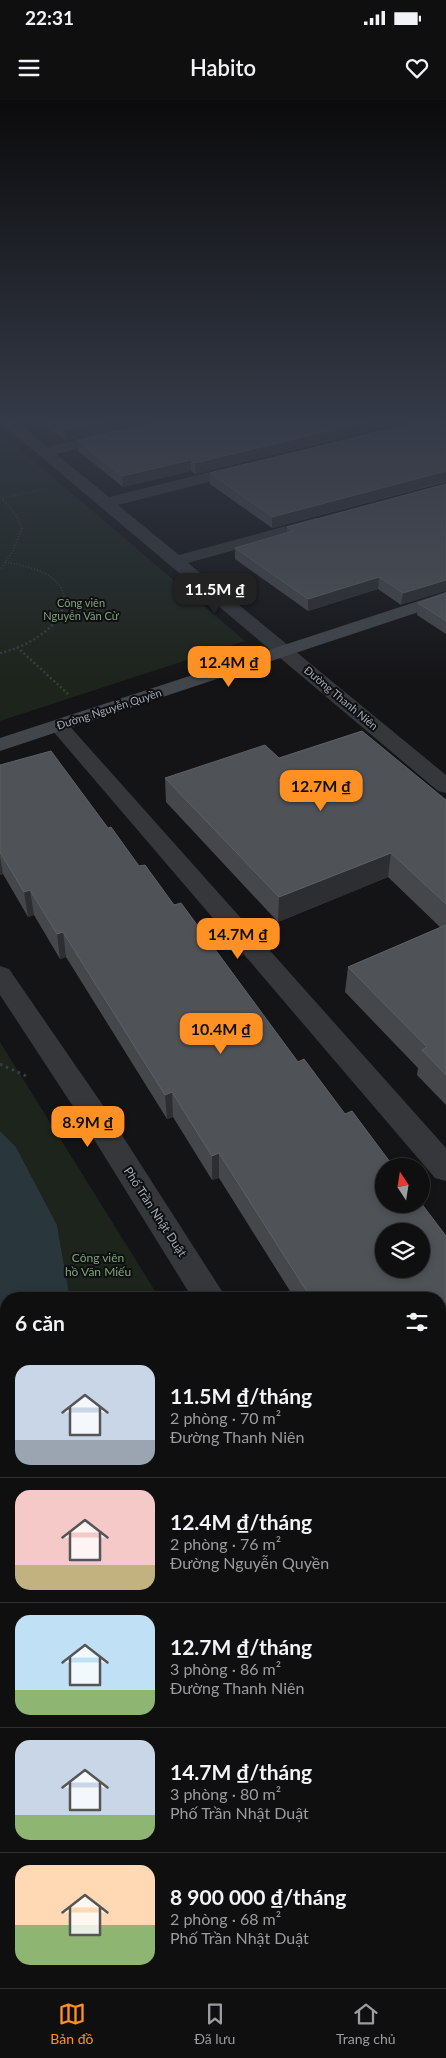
<!DOCTYPE html>
<html lang="vi">
<head>
<meta charset="utf-8">
<style>
	:root { --surface:#0f0f10; --page:#181819; --text:#f1f3f6; --muted:#9b9c9f; --line:#2f2f30; --accent:#ff9023 }
	body { margin:0; font-family:Lato,sans-serif; background:var(--page); color:var(--text); height:100vh; display:flex; flex-direction:column; font-size:19px; white-space:nowrap }
	* { box-sizing:border-box; margin:0 }
	p { font-size:16px; color:var(--muted) }
	.icon { flex:none; width:28px; height:28px; fill:none; stroke:currentColor; stroke-width:2; stroke-linecap:round; stroke-linejoin:round }
	.map { position:relative; flex:1; overflow:hidden }
	.sheet { position:absolute; left:0px; top:1192px; width:446px; height:696px; display:flex; flex-direction:column; background:var(--surface); border-radius:20px 20px 0 0; box-shadow:0 2px 8px #0003,0 0 0 1px var(--line) }
	.sheet>* { flex:none }
	.needle { width:32px; rotate:348deg }
	.buttons { position:absolute; left:375px; top:1058px; display:grid; gap:10px }
	.buttons a { display:grid; place-items:center; width:55px; height:55px; border-radius:50%; background:var(--surface); box-shadow:0 2px 8px #0003,0 0 0 1px var(--line); font-size:25px }
	.price { position:absolute; translate:-50% -42px; padding:0 11px; border-radius:10px; background:var(--accent); color:#111; font-size:16px; line-height:32px; filter:drop-shadow(0 1px 2px #0008) }
	.price::after { content:''; position:absolute; left:50%; top:30px; width:15px; height:11px; margin-left:-8px; background:inherit; clip-path:polygon(0 0,100% 0,50% 100%) }
	.price.current { background:#222; color:#fff }
	ul { padding:0; list-style:none }
	li { display:flex; align-items:center; gap:15px; height:125px; padding:0 15px }
	li+li { border-top:1px solid var(--line) }
	li span { display:grid; place-items:center; flex:none; width:140px; height:100px; border-radius:15px; color:#555 }
	li>.icon { margin-inline-start:auto }
	span .icon { width:60px; height:60px; fill:#fffc; stroke-width:1 }
	li b { font-size:21px }
	h2 { display:flex; justify-content:space-between; align-items:center; height:60px; padding:0 15px; font-size:21px }
	.status { display:flex; justify-content:space-between; align-items:center; height:35px; padding:0 25px; background:var(--surface); direction:ltr }
	.status svg { height:14px; fill:currentColor }
	header { display:flex; justify-content:space-between; align-items:center; height:65px; padding:0 15px; background:var(--surface); font-size:22px; font-weight:600 }
	.menu { display:flex; justify-content:space-around; align-items:center; height:70px; border-top:1px solid var(--line); background:var(--surface); font-size:14px; color:var(--muted) }
	.menu a { display:grid; justify-items:center; gap:2px }
	.menu .current { color:var(--accent) }
	.map>svg:first-child { display:block }
</style>
</head>
<body>
<div class="status"><b>22:31</b><svg viewBox="0 0 49 12"><path d="M0 12V9h3v3zM5 12V6h3v6zM10 12V3h3v9zM15 12V0h3v12zM26 1h20v11H26zM47 4h2v5h-2z"/></svg></div>
<header><svg class="icon" aria-label="menu" viewBox="0 0 24 24"><path d="M4 6h16M4 12h16M4 18h16"/></svg>Habito<svg class="icon" aria-label="heart" viewBox="0 0 24 24"><path d="M12 20l-8-8c-3-5 5-10 8-4 3-6 11-1 8 4z"/></svg></header>
<div class="map">
<svg width="446" height="1888" viewBox="0 0 446 1888">
	<rect width="100%" height="100%" fill="#141416"/>
	<!-- green -->
	<g fill="#1c241c">
		<path d="M0,332L245,541L0,621Z"/>
		<path d="M0,942L160,1199H70L57,1125L16,1047L0,1031Z"/>
		<path d="M440,1650L446,1659V1888H425L421,1883L440,1882Z"/>
	</g>
	<!-- water -->
	<path fill="#29363b" d="M0,1031L16,1047L57,1125L70,1199H6V1882H421L425,1888H0Z"/>
	<g fill="none" stroke-linecap="round" stroke-linejoin="round">
		<!-- path-far3 -->
		<g stroke="#3a3e42" stroke-width="2" stroke-dasharray="1 2" stroke-linecap="butt">
			<path d="M0,396L16,415L22,428L13,451L0,470"/>
			<path d="M3,398L46,389"/>
			<path d="M5,462C26,466 66,473 64,502"/>
		</g>
		<!-- path-far2 -->
		<g stroke="#3a3e42" stroke-width="2.5" stroke-dasharray="2 2.5" stroke-linecap="butt">
			<path d="M17,547L68,594"/>
			<path d="M0,553C24,548 62,528 64,501"/>
		</g>
		<!-- path-far1 -->
		<path stroke="#3a3e42" stroke-width="3" stroke-dasharray="2.5 4" stroke-linecap="butt" d="M0,964L26,976"/>
		<!-- path -->
		<path stroke="#3a3e42" stroke-width="5" stroke-dasharray="4 5.5" stroke-linecap="butt" d="M440,1762L446,1767"/>
		<!-- street -->
		<g fill="#35373b" fill-rule="evenodd">
			<path d="M0,319H14L47,347L169,319H195L193,322L56,354L109,397L247,363L252,365L255,368L252,371L118,405L179,455L316,418H328L330,421L328,424L188,463L446,675V693L438,691L39,355L0,322Z"/>
			<path d="M59,620L66,622L446,1048V1081L435,1078L52,630L49,626L52,622Z"/>
			<path d="M0,866L9,869L102,1004L227,1199H193L82,1020L0,895Z"/>
			<path d="M446,1488V1529L444,1530L446,1531V1578L440,1576V1491Z"/>
		</g>
		<!-- secondary -->
		<path fill="#42464b" fill-rule="evenodd" d="M446,492V503L0,651V638Z"/>
	</g>
	<!-- wall -->
	<g fill="#45474b">
		<path d="M39,319H160L66,341Z"/>
		<path d="M169,319H420L195,374L191,371L123,387L78,351L77,340Z"/>
		<path d="M446,319V382L272,428L210,384V373Z"/>
		<path d="M446,384L401,505L378,489L308,511L235,459V448L287,433V427Z"/>
		<path d="M446,493V534L417,515L418,503Z"/>
		<path d="M279,658L446,700V1005L417,975L418,968L345,892L348,867L440,827L388,777L278,822L166,702L165,678Z"/>
		<path d="M0,665L108,728L139,766L174,805L298,962L345,1014L446,1136V1382L440,1385V1199H295L219,1078L212,1080L173,1017L167,1019L66,857L60,859L34,815L28,817L3,774L0,775Z"/>
	</g>
	<!-- shaded-wall -->
	<g fill="#2d2e31">
		<path d="M115,319H160L66,341L65,330Z"/>
		<path d="M378,319H420L195,374V363Z"/>
		<path d="M191,360V371L123,387L122,376Z"/>
		<path d="M446,371V381L272,428V417Z"/>
		<path d="M379,477L378,489L308,511V499Z"/>
		<path d="M446,480V491L401,505L403,493Z"/>
		<path d="M391,753L388,777L278,822L279,797Z"/>
		<path d="M0,757L3,774L0,775Z"/>
		<path d="M30,790L34,815L28,817L24,792Z"/>
		<path d="M63,832L66,857L60,859L57,834Z"/>
		<path d="M172,992L173,1017L167,1019L165,995Z"/>
		<path d="M219,1053V1078L212,1080V1056Z"/>
		<path d="M320,1194L319,1199H311V1198Z"/>
		<path d="M446,1365V1382L440,1385V1368Z"/>
	</g>
	<!-- building -->
	<g fill="#4f5257" stroke="#5d6066" fill-rule="evenodd">
		<path d="M51,319H115L65,330Z"/>
		<path d="M169,319H378L195,363L191,360L122,376L77,340Z"/>
		<path d="M429,319H446V371L272,417L210,373Z"/>
		<path d="M446,384V480L403,493L379,477L308,499L235,448L293,431L287,427Z"/>
		<path d="M446,493V521L418,503Z"/>
		<path d="M362,631L446,700V804L391,753L279,797L165,678L265,645L279,658Z"/>
		<path d="M51,651L108,728L111,727L139,766L145,765L174,805L181,803L298,962L304,959L345,1014L352,1011L393,1066H384V1104H421V1103L446,1136V1365L440,1368V1199H322L320,1194L311,1198L219,1053L212,1056L172,992L165,995L63,832L57,834L30,790L24,792L0,752V665ZM384,1131H421V1169H384Z"/>
		<path d="M446,825V975L422,950L427,947L348,867Z"/>
	</g>
	<!-- sky -->
	<linearGradient id="sky" x2="0" y2="1"><stop stop-color="#0b0b0c"/><stop offset="0.55" stop-color="#343a47"/><stop offset="1" stop-color="#343a47" stop-opacity="0"/></linearGradient>
	<rect width="446" height="583" fill="url(#sky)"/>
	<g text-anchor="middle" stroke-width="4" stroke-linejoin="round" paint-order="stroke">
		<!-- far-park labels -->
		<g font-size="11" fill="#7ea47a" stroke="#0f0f11">
			<text x="81" y="507">Công viên<tspan x="81" dy="13">Nguyễn Văn Cừ</tspan></text>
		</g>
		<!-- far-street labels -->
		<g font-size="11" fill="#a4adb7" stroke="#0f0f11">
			<text transform="translate(341 598) rotate(40)" y="4">Đường Thanh Niên</text>
			<text transform="translate(109 609) rotate(-18)" y="4">Đường Nguyễn Quyền</text>
		</g>
		<!-- street labels -->
		<g font-size="12" fill="#a4adb7" stroke="#0f0f11">
			<text transform="translate(155 1112) rotate(57)" y="4">Phố Trần Nhật Duật</text>
		</g>
		<!-- park labels -->
		<g font-size="12" fill="#7ea47a" stroke="#0f0f11">
			<text x="98" y="1162">Công viên<tspan x="98" dy="14">hồ Văn Miếu</tspan></text>
		</g>
	</g>
</svg>
<div class="buttons">
<a><svg class="needle" viewBox="-14 -14 28 28"><path d="M0-13l5 13h-10z" fill="#e53935"/><path d="M0 13l5-13h-10z" fill="#9b9c9f"/></svg></a>
<a><svg class="icon" aria-label="layers" viewBox="0 0 24 24"><path d="M12 4l9 5-9 5-9-5zM3 14l9 5 9-5"/></svg></a>
</div>
<b class="price current" style="left:215px;top:515px">11.5M ₫</b>
<b class="price" style="left:229px;top:588px">12.4M ₫</b>
<b class="price" style="left:321px;top:712px">12.7M ₫</b>
<b class="price" style="left:238px;top:860px">14.7M ₫</b>
<b class="price" style="left:221px;top:955px">10.4M ₫</b>
<b class="price" style="left:88px;top:1048px">8.9M ₫</b>
<section class="sheet">
<h2>6 căn<svg class="icon" aria-label="filters" viewBox="0 0 24 24"><path d="M4 7h16M4 17h16"/><circle cx="9" cy="7" r="2"/><circle cx="15" cy="17" r="2"/></svg></h2>
<ul>
<li><span style="background:linear-gradient(#c9d6e8 75%,#9aa5b1 0)"><svg class="icon" aria-label="home" viewBox="0 0 24 24"><path d="M3 11l9-7 9 7M6 9v11h12V9"/></svg></span><div><b>11.5M ₫/tháng</b><p>2 phòng · 70 m²</p><p>Đường Thanh Niên</p></div></li>
<li><span style="background:linear-gradient(#f6c9c9 75%,#c2b280 0)"><svg class="icon" aria-label="home" viewBox="0 0 24 24"><path d="M3 11l9-7 9 7M6 9v11h12V9"/></svg></span><div><b>12.4M ₫/tháng</b><p>2 phòng · 76 m²</p><p>Đường Nguyễn Quyền</p></div></li>
<li><span style="background:linear-gradient(#bfe0f5 75%,#8fb573 0)"><svg class="icon" aria-label="home" viewBox="0 0 24 24"><path d="M3 11l9-7 9 7M6 9v11h12V9"/></svg></span><div><b>12.7M ₫/tháng</b><p>3 phòng · 86 m²</p><p>Đường Thanh Niên</p></div></li>
<li><span style="background:linear-gradient(#c9d6e8 75%,#8fb573 0)"><svg class="icon" aria-label="home" viewBox="0 0 24 24"><path d="M3 11l9-7 9 7M6 9v11h12V9"/></svg></span><div><b>14.7M ₫/tháng</b><p>3 phòng · 80 m²</p><p>Phố Trần Nhật Duật</p></div></li>
<li><span style="background:linear-gradient(#ffd9b3 60%,#8fb573 0)"><svg class="icon" aria-label="home" viewBox="0 0 24 24"><path d="M3 11l9-7 9 7M6 9v11h12V9"/></svg></span><div><b>8 900 000 ₫/tháng</b><p>2 phòng · 68 m²</p><p>Phố Trần Nhật Duật</p></div></li>
</ul>
</section>
</div>
<nav class="menu">
<a class="current"><svg class="icon" aria-label="map" viewBox="0 0 24 24"><path d="M3 6l6-2 6 2 6-2v14l-6 2-6-2-6 2zM9 4v14M15 6v14"/></svg>Bản đồ</a>
<a><svg class="icon" aria-label="saved" viewBox="0 0 24 24"><path d="M7 4h10v16l-5-4-5 4z"/></svg>Đã lưu</a>
<a><svg class="icon" aria-label="home" viewBox="0 0 24 24"><path d="M3 11l9-7 9 7M6 9v11h12V9"/></svg>Trang chủ</a>
</nav>
</body>
</html>
